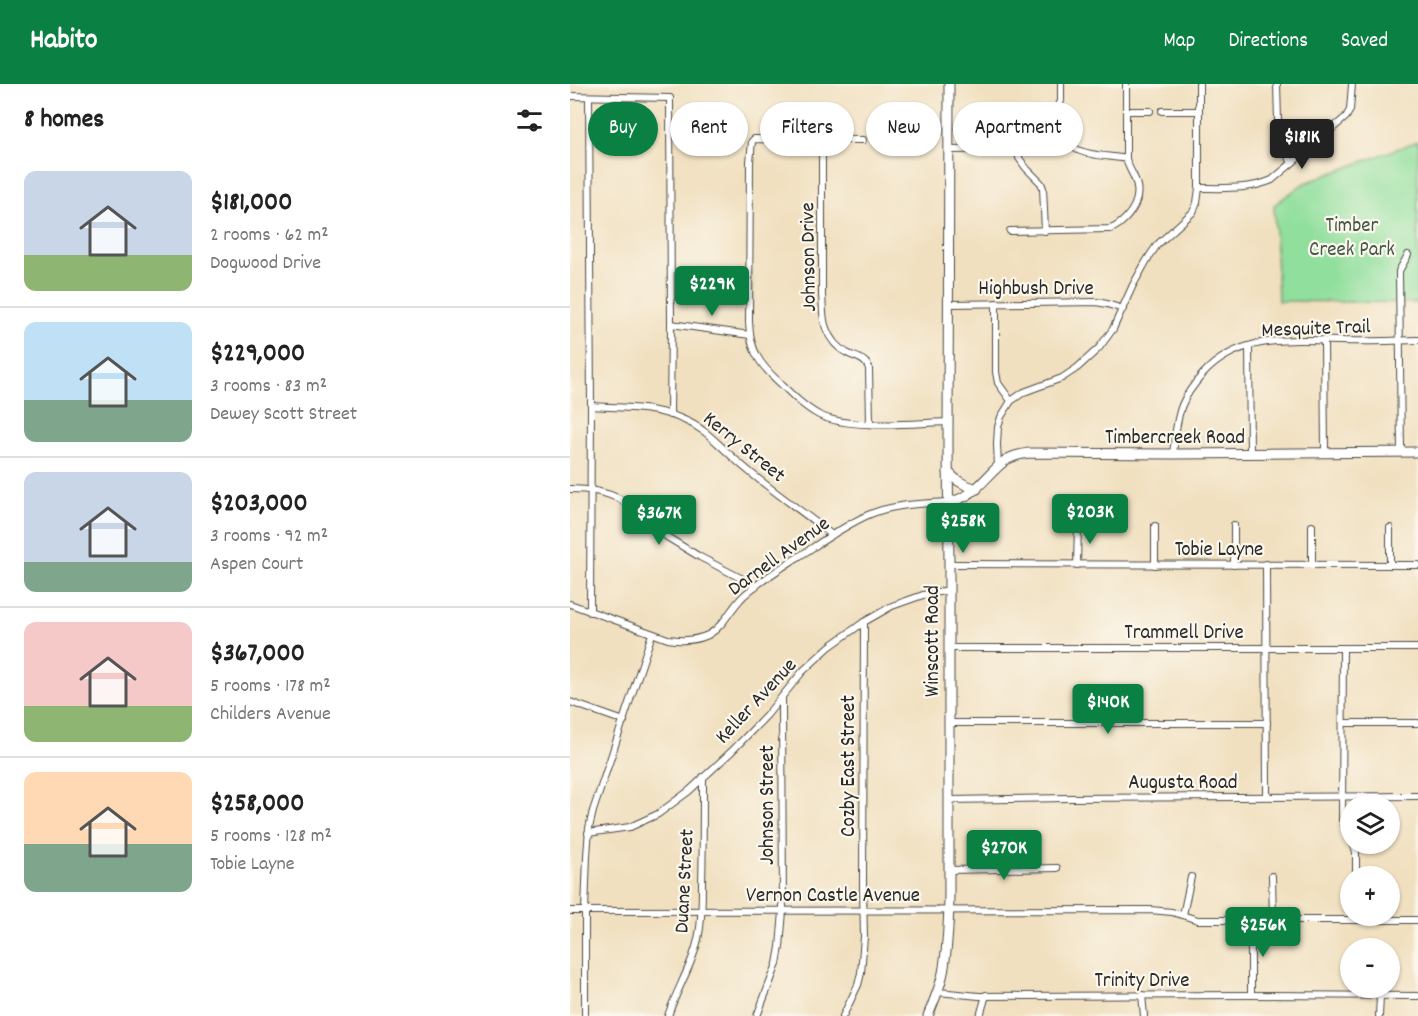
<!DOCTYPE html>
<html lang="en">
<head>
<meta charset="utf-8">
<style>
	:root { --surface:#fff; --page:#f2f2f2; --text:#222; --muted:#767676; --line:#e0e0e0; --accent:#0b8043 }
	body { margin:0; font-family:Dekko,sans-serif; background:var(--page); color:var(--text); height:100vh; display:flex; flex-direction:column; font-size:22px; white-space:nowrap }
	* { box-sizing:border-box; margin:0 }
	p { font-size:20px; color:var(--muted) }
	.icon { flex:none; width:33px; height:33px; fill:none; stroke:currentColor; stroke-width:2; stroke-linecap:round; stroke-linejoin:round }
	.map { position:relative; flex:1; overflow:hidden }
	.panel { display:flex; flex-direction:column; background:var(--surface); width:570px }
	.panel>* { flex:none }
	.top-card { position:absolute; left:18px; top:18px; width:570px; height:54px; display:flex; gap:12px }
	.buttons { position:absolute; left:770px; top:710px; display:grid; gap:12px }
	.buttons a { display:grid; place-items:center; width:60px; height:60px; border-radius:50%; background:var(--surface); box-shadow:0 2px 4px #0004; font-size:30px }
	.price { position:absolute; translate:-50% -51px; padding:0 14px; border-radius:6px; background:var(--accent); color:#fff; font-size:20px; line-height:39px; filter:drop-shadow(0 2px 3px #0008) }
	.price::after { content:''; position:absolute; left:50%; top:36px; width:18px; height:14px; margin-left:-9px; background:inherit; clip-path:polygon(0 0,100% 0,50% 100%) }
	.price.selected { background:#222; color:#fff }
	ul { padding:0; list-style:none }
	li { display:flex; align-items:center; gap:18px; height:150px; padding:0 24px }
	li+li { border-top:2px solid var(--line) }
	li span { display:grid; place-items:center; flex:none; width:168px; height:120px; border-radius:12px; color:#555 }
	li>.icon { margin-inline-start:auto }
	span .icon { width:72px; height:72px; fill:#fffc; stroke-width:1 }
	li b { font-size:26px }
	h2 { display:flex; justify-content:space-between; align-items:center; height:72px; padding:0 24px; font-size:26px }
	.chip { padding:0 21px; border-radius:27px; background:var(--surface); box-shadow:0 2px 4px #0004; font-size:21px; line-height:54px }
	.chip.selected { background:var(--accent); color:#fff }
	header { display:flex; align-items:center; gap:36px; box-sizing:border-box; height:84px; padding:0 30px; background:var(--accent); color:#fff }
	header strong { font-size:28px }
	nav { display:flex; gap:33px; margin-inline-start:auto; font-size:21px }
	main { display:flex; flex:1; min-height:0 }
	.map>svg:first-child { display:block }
</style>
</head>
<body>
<header>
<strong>Habito</strong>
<nav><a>Map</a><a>Directions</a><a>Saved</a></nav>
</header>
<main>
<section class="panel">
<h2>8 homes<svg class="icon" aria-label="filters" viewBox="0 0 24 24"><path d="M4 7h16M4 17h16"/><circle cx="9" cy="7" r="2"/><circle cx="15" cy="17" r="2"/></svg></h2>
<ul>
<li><span style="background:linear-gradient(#c9d6e8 70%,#8fb573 0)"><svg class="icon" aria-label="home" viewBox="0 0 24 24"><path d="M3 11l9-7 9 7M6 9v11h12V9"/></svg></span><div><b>$181,000</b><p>2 rooms · 62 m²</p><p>Dogwood Drive</p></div></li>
<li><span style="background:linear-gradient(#bfe0f5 65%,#7fa58c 0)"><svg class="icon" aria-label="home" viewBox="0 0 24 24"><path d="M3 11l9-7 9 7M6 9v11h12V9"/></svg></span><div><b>$229,000</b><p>3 rooms · 83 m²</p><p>Dewey Scott Street</p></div></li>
<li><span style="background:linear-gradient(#c9d6e8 75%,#7fa58c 0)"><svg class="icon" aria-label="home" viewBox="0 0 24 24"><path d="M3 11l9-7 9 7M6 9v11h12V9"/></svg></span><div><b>$203,000</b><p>3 rooms · 92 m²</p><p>Aspen Court</p></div></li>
<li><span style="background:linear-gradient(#f6c9c9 70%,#8fb573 0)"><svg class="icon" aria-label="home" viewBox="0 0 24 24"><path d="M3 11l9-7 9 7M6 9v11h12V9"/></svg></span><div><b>$367,000</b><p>5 rooms · 178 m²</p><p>Childers Avenue</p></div></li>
<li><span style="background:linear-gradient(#ffd9b3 60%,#7fa58c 0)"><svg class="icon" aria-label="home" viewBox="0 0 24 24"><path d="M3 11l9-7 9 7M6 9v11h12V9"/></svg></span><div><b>$258,000</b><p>5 rooms · 128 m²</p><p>Tobie Layne</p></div></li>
</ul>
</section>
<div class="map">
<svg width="848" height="932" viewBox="0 0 848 932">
	<rect width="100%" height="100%" fill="#fbf7ec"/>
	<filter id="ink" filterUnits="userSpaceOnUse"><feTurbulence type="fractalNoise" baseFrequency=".0167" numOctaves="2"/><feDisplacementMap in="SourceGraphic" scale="12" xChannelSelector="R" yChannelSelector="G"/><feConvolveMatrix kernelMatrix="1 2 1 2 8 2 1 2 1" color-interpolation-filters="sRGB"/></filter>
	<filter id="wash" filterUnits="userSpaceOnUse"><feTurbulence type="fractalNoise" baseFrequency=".008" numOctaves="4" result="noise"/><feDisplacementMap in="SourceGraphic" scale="24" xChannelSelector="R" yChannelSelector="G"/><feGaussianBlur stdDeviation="1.35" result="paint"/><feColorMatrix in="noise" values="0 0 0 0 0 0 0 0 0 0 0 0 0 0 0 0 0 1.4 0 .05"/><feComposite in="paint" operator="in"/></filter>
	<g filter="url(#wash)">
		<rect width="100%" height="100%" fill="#f1e0c0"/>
		<!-- green -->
		<path fill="#91df9c" stroke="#5e8564" stroke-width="1.5" d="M848,57V219L708,217L704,121L733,100Z"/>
	</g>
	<g filter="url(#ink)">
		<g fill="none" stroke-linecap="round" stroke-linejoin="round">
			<!-- street casing -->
			<g stroke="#494641" stroke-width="8">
				<g id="street">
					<path d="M707,0L708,37L711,60L722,79"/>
					<path d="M0,12L100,14L101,240L100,331"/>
					<path d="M19,13L21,322L20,528"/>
					<path d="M556,27H580"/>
					<path d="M592,27H629"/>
					<path d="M478,35C486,46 496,60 508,66C520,72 542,72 556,75"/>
					<path d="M252,56V211C253,222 252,234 256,244C260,255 267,264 277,269C286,274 296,274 299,285L300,339"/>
					<path d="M293,56L184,55L182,57L180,78L179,238C180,266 189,280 209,298C221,310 234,323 249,331C280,346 343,339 378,338"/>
					<path d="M380,66L449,65"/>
					<path d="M629,104C653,104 679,106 702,96L776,33L780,26L782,0"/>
					<path d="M440,147L540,145C547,143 551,139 556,134C567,122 571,108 564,93C561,87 558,82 556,75V0"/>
					<path d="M475,147L473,104L471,99L456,84L449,74V56L456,44L484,32L491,17V0"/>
					<path d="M426,219V288L428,299L441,317"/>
					<path d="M379,220L526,218L537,220L553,225"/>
					<path d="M101,240L180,251"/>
					<path d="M754,257L755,368"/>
					<path d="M679,262L680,369"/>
					<path d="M21,322C52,324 83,322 112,335C137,345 147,360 167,377C197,404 231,426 262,451"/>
					<path d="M831,368L829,187L838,171"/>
					<path d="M603,370C605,354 606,336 612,321C617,309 625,299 633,290C670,250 720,256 770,257C796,258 822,257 848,256"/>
					<path d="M428,383L427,360L428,343L431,333L441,317L454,308L492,294L507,284L529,264L543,245L563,201L577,176L587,161L623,128L627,119L629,104V0"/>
					<path d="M0,405C18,405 34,407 50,415L97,453L130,473L186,502"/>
					<path d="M664,441V481"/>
					<path d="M379,480L848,481"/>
					<path d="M696,480L697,712"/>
					<path d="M507,481L508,440"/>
					<path d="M585,481V442"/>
					<path d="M742,481V442"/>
					<path d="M820,481V444"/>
					<path d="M0,520L98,555C111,557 125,557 138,551C156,541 162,520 178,508C198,491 221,478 242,464C260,452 278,440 298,431C323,420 351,420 378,418"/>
					<path d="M379,564H848"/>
					<path d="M773,564L772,736L780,752"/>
					<path d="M0,618L54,637"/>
					<path d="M379,639H697"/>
					<path d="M773,639H848"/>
					<path d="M379,716L498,714L848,712"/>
					<path d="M18,749L60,743L88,730L119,707L162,667L196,632L233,587L259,563L294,538L322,522L353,511L379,506"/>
					<path d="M783,759L786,768V792"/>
					<path d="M379,786L487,784"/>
					<path d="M702,792L703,836"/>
					<path d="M0,827L580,826L602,828L628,836H848"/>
					<path d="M613,831L621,793"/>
					<path d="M368,908L409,912L681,911L848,912"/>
					<path d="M572,911L574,932"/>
					<path d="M681,911V836"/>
					<path d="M15,932V827L17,772L19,744L23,727L82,550"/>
					<path d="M98,932C107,904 124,879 129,850C132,834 132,816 132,800C133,764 133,729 133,693"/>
					<path d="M187,932L207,880L210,863L213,827L212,614"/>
					<path d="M273,932L288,901L291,889L294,853L293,804L294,538"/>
					<path d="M410,932L416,911"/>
					<path d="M809,932L810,912"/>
				</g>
			</g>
			<!-- secondary casing -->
			<g stroke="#494641" stroke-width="11">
				<g id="secondary">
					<path d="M378,388C387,398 395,401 407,405"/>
					<path d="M378,418C406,414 415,391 436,376C443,372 451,370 459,369L603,370L848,368"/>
					<path d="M358,932C364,916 372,900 374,883C378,858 379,833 379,808V480L378,361L379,0"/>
				</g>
			</g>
			<!-- street -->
			<use href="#street" stroke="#fff" stroke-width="6"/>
			<!-- secondary -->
			<use href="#secondary" stroke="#fff" stroke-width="9"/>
		</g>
	</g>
	<g text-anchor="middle" stroke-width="4.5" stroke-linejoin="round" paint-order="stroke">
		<!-- park labels -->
		<g font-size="21" fill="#445847" stroke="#fbf7ec">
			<text x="782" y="147">Timber<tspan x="782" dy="24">Creek Park</tspan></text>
		</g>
		<!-- street labels -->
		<g font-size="21" fill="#2b2b2b" stroke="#fbf7ec">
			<text transform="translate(237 173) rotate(-91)" y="7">Johnson Drive</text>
			<text x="466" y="210">Highbush Drive</text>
			<text transform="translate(746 243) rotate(-2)" y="7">Mesquite Trail</text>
			<text x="605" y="359">Timbercreek Road</text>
			<text transform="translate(175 362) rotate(39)" y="7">Kerry Street</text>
			<text x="649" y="471">Tobie Layne</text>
			<text transform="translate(208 471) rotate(-36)" y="7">Darnell Avenue</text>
			<text x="614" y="554">Trammell Drive</text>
			<text transform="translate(361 557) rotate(-90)" y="7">Winscott Road</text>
			<text transform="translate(185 616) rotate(-47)" y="7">Keller Avenue</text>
			<text transform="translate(277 682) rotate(-90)" y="7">Cozby East Street</text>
			<text x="613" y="704">Augusta Road</text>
			<text transform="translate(196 721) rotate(-90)" y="7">Johnson Street</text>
			<text transform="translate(113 797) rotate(-87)" y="7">Duane Street</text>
			<text x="263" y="817">Vernon Castle Avenue</text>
			<text x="572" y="902">Trinity Drive</text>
		</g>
	</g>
</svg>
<div class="buttons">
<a><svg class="icon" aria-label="layers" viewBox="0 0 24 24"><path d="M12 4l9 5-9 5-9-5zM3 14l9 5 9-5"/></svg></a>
<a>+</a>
<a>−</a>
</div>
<b class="price selected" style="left:732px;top:86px">$181K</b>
<b class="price" style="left:142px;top:233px">$229K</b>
<b class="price" style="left:520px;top:461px">$203K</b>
<b class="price" style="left:89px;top:462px">$367K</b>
<b class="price" style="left:393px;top:470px">$258K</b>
<b class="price" style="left:538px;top:651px">$140K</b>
<b class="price" style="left:434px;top:797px">$270K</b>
<b class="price" style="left:693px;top:874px">$256K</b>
<div class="top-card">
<a class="chip selected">Buy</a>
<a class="chip">Rent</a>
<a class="chip">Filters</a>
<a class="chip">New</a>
<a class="chip">Apartment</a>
</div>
</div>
</main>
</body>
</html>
